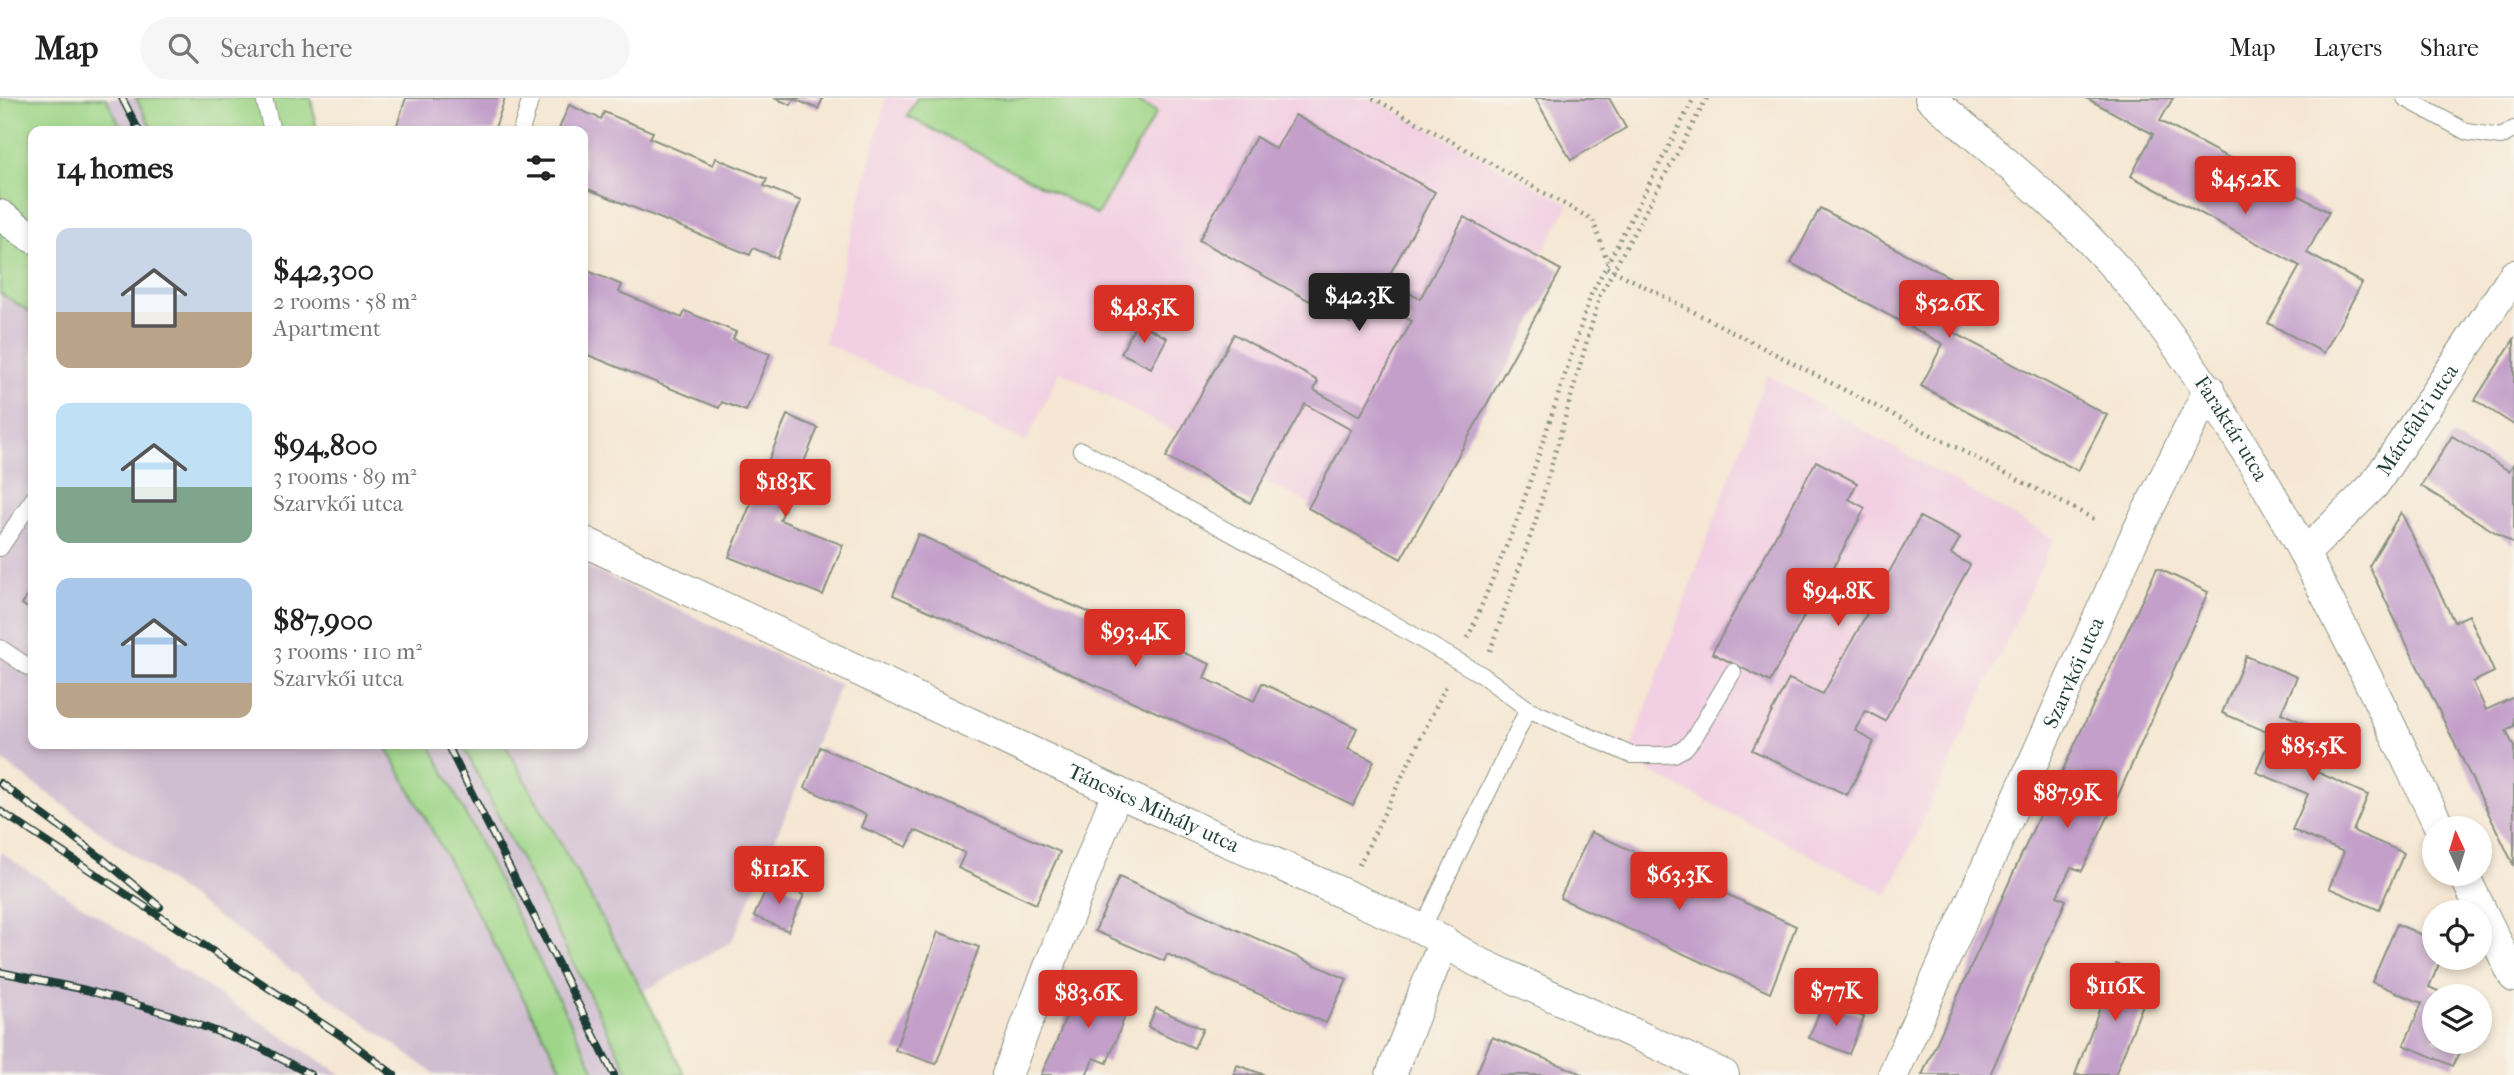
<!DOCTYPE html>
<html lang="en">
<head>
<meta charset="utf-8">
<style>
	:root { --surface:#fff; --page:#f6f6f6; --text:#222; --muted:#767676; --line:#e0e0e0; --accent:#d93025 }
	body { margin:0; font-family:"IM FELL French Canon",serif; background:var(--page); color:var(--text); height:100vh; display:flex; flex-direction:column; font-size:26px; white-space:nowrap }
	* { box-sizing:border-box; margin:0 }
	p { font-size:23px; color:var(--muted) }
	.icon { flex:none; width:38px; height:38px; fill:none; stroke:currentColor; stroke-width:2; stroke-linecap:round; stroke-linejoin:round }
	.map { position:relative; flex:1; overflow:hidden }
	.side { position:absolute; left:28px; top:28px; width:560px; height:623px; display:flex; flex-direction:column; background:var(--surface); border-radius:14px; box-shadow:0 4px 10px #0003 }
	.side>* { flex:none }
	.needle { width:46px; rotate:356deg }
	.buttons { position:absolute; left:2422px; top:718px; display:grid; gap:14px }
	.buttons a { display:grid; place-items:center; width:70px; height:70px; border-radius:50%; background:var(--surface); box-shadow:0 4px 10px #0003; font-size:35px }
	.price { position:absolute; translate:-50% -60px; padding:0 16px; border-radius:7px; background:var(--accent); color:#fff; font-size:23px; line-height:46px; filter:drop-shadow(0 2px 4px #0008) }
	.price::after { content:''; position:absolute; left:50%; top:42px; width:21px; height:16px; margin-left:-10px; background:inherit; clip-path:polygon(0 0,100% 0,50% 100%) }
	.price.current { background:#222; color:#fff }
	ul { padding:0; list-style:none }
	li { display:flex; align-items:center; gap:21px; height:175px; padding:0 28px }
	li span { display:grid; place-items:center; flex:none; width:196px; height:140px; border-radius:14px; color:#555 }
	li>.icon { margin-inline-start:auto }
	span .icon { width:84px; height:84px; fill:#fffc; stroke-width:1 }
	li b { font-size:30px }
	h2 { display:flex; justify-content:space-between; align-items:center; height:84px; padding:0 28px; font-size:30px }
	header { display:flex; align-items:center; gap:42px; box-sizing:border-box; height:98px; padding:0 35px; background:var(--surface); border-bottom:2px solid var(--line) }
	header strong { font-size:33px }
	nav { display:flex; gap:38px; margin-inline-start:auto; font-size:24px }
	.search { width:490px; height:63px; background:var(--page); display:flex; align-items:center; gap:18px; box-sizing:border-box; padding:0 24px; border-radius:38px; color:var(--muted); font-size:26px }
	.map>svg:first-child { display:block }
</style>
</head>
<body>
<header>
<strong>Map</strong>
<div class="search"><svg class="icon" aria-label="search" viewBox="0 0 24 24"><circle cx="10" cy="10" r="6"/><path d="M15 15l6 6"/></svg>Search here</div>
<nav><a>Map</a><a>Layers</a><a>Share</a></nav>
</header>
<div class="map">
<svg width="2514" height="977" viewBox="0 0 2514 977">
	<rect width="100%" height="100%" fill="#f7f3e8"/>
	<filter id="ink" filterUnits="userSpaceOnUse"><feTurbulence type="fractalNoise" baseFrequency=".0143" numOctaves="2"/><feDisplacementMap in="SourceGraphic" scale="14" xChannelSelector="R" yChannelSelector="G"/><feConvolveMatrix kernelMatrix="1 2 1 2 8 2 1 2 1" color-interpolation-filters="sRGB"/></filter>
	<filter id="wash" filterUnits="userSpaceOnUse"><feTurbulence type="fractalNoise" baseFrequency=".00686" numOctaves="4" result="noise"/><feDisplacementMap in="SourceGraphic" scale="28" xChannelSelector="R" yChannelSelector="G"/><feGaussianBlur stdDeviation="1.57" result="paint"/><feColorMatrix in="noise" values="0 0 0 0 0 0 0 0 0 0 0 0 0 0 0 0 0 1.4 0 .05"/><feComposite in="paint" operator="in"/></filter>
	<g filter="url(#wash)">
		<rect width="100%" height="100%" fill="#f5e7d3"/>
		<!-- built -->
		<g fill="#f2cfe2">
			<path d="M886,0H1371L1569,106L1386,447L1060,273L1026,344L824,244Z"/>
			<path d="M1767,277L2054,441L1888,797L1627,662Z"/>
		</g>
		<!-- industrial -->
		<g fill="#cfbdd0">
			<path d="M106,0H136L153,33H123Z"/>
			<path d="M0,195L33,216V646H385L565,977H436L0,661Z"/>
			<path d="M583,467L840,587L732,843L643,894L505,646H583Z"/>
			<path d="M430,646H462L630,977H597Z"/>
			<path d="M0,754L342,977H0Z"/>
		</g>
		<!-- green -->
		<g fill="#9ed588" stroke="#5e895e" stroke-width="2">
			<path d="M0,0H106L123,33H33V216L0,195Z"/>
			<path d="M136,0H311L317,33H153Z"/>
			<path d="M917,0H1131L1157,14L1097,117L907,18Z"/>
			<path d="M385,646H430L597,977H565Z"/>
			<path d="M462,646H505L643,894L685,977H630Z"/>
		</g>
		<g id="blocks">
			<!-- building -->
			<g fill="#c39fca">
				<path d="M406,0H505L494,33H395Z"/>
				<path d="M774,0H823L818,11L794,1L791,7Z"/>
				<path d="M1535,0H1609L1626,30L1571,62Z"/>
				<path d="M2086,0H2173L2160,23L2329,114L2307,155L2362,185L2324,255L2268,225L2300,168L2131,78L2153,36Z"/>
				<path d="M569,7L601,21L604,14L628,24L653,34L650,40L713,67L716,60L767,81L764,88L801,103L777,160L753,150L750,157L583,89V33H558Z"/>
				<path d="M1295,17L1435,94L1386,183L1420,201L1464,119L1561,172L1401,461L1308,410L1351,332L1305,306L1250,405L1166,359L1234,236L1318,283L1314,292L1360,318L1412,223L1363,198L1350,225L1199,142L1256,39L1276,51Z"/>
				<path d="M1820,110L1973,192L1951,233L2107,317L2078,373L1921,288L1943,246L1791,165Z"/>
				<path d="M583,171L622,187L619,194L682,220L685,213L736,234L733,241L770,256L746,313L722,304L719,310L583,255Z"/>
				<path d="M1137,224L1167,240L1151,270L1121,255Z"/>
				<path d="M2514,241V327L2475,302Z"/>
				<path d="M787,317L818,330L780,422L843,447L823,497L729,459Z"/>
				<path d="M2452,338L2509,373L2514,365V446L2421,388Z"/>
				<path d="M1816,363L1857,385L1849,401L1865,410L1833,470L1878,494L1920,419L1960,440L1951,456L1970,467L1885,623L1866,613L1855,632L1874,644L1847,697L1752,652L1789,581L1823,596L1871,508L1821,485L1770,584L1712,555Z"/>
				<path d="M2401,414L2454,524L2469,517L2494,574L2473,584L2486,612L2514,599V628L2506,632L2514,649V768L2369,468Z"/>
				<path d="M918,436L1039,493L1210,566L1204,580L1254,603L1262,585L1357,630L1348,651L1374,663L1353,707L1183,626L893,497Z"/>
				<path d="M2157,470L2208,494L2117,700L2082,773L2071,769L2057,798L2066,802L1990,977H1922L2039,718L2062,674Z"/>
				<path d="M33,489V514L22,506Z"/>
				<path d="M2246,558L2297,579L2281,615L2333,638L2317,674L2368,697L2353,733L2404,755L2379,812L2329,790L2344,754L2292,732L2308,696L2256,674L2272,636L2222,615Z"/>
				<path d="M820,649L1060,754L1036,806L958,770L965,755L915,732L907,749L861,729L866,717L805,690Z"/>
				<path d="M1591,734L1796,828L1770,895L1560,800Z"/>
				<path d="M1119,779L1347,881L1326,925L1167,856L1164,863L1095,833Z"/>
				<path d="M770,782L804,797L788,833L754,818Z"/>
				<path d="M2397,826L2434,842V859H2442L2429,889L2449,898H2434V943H2464L2453,968L2404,947L2422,905L2372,884Z"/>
				<path d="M938,834L979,849L936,966L895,952Z"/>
				<path d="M2116,866L2153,881L2115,977H2075Z"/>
				<path d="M1080,880L1132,900L1107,965L1094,960L1086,977H1041L1056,945Z"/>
				<path d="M1824,903L1864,919L1849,956L1809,940Z"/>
				<path d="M1156,910L1203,931L1194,950L1148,929Z"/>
				<path d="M1492,939L1577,974L1583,977H1476Z"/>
				<path d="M1237,967L1265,977H1234Z"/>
			</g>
		</g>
	</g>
	<g filter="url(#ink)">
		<use href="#blocks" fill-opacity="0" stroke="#8a9284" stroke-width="2"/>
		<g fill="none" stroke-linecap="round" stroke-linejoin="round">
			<!-- lane casing -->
			<g stroke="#8a9284" stroke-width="18">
				<g id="lane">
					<path d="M264,0L272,33"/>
					<path d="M2405,0L2467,34L2501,39L2514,31"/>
					<path d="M521,33L531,0"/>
					<path d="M1081,352L1370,512L1482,577L1528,611L1631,657H1663L1674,656L1685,650L1695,638L1733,574"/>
					<path d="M0,450L33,401"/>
					<path d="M0,550L33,572"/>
					<path d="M1422,831L1528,611"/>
				</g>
			</g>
			<!-- street casing -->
			<g stroke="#8a9284" stroke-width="32">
				<g id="street">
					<path id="s1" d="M1930,0C2003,61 2086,129 2145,205C2269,364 2352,549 2440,730"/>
					<path d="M0,117L33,140"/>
					<path id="s2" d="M583,443L1117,694L1422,831L1476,863L1724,977"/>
					<path id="s3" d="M2305,455L2374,387L2514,177"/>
					<path d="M2463,775L2514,879"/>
					<path d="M1007,977L1117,694"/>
					<path d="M1391,977L1444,843"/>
					<path id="s4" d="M1893,977L2134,440L2209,291"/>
				</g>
			</g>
			<!-- path -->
			<g stroke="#8a9284" stroke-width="4.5" stroke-dasharray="2 5" stroke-linecap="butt">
				<path d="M1373,0L1593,122L1607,163"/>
				<path d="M1607,169L2098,423"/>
				<path d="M1468,540L1518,420L1591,197L1694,0"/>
				<path d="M1490,553L1535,425L1600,197L1707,0"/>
				<path d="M1359,767L1447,586"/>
			</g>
			<!-- lane -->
			<use href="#lane" stroke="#fff" stroke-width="16"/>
			<!-- street -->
			<use href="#street" stroke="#fff" stroke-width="30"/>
			<!-- rail casing -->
			<g stroke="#1f3d34" stroke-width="8">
				<g id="rail">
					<path d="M122,0L139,33"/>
					<path d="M447,646L614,977"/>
					<path d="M0,685L103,761L160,809"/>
					<path d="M0,713L349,943L394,977"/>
					<path d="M0,874L86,892L169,916L259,949L311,977"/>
				</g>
			</g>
			<!-- rail -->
			<use href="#rail" stroke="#f7f3e8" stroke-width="5" stroke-dasharray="16" stroke-linecap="butt"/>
		</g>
	</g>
	<g text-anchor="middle" stroke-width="7" stroke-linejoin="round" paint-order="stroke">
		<!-- street labels -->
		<g font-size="21" fill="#1f3d34" stroke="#f7f3e8">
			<text dy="7" stroke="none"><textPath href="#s3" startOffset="175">Márcfalvi utca</textPath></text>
			<text dy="7" stroke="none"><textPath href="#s1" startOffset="450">Faraktár utca</textPath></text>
			<text dy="7" stroke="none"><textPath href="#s4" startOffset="441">Szarvkői utca</textPath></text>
			<text dy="7" stroke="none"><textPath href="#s2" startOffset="630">Táncsics Mihály utca</textPath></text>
		</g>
	</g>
</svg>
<div class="buttons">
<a><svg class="needle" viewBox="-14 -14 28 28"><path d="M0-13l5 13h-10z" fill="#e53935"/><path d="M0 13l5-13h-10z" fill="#767676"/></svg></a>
<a><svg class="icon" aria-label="locate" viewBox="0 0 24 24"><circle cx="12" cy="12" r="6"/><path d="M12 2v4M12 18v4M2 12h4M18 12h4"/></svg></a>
<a><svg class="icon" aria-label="layers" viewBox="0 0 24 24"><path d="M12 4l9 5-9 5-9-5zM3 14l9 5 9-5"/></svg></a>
</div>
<b class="price" style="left:2245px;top:118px">$45.2K</b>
<b class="price current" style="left:1359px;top:235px">$42.3K</b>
<b class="price" style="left:1949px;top:242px">$52.6K</b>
<b class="price" style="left:1144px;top:247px">$48.5K</b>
<b class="price" style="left:785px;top:421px">$183K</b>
<b class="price" style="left:1838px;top:530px">$94.8K</b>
<b class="price" style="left:1135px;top:571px">$93.4K</b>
<b class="price" style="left:2313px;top:685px">$85.5K</b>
<b class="price" style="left:2067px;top:732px">$87.9K</b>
<b class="price" style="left:779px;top:808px">$112K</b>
<b class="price" style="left:1679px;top:814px">$63.3K</b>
<b class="price" style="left:2115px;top:925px">$116K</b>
<b class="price" style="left:1836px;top:930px">$77K</b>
<b class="price" style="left:1088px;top:932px">$83.6K</b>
<section class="side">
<h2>14 homes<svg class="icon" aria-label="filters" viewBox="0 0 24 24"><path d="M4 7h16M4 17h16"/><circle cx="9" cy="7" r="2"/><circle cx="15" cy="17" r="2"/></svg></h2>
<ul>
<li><span style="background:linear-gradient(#c9d6e8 60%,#b9a48a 0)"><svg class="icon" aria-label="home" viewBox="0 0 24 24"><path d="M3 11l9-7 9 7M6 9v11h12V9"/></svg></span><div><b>$42,300</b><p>2 rooms · 58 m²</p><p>Apartment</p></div></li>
<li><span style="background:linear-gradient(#bfe0f5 60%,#7fa58c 0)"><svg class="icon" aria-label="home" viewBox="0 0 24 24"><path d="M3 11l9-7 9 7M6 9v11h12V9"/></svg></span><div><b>$94,800</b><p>3 rooms · 89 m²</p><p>Szarvkői utca</p></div></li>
<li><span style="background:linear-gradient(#a9c7e8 75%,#b9a48a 0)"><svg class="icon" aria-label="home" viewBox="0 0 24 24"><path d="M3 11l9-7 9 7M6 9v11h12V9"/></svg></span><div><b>$87,900</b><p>3 rooms · 110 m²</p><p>Szarvkői utca</p></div></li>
</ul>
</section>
</div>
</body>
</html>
